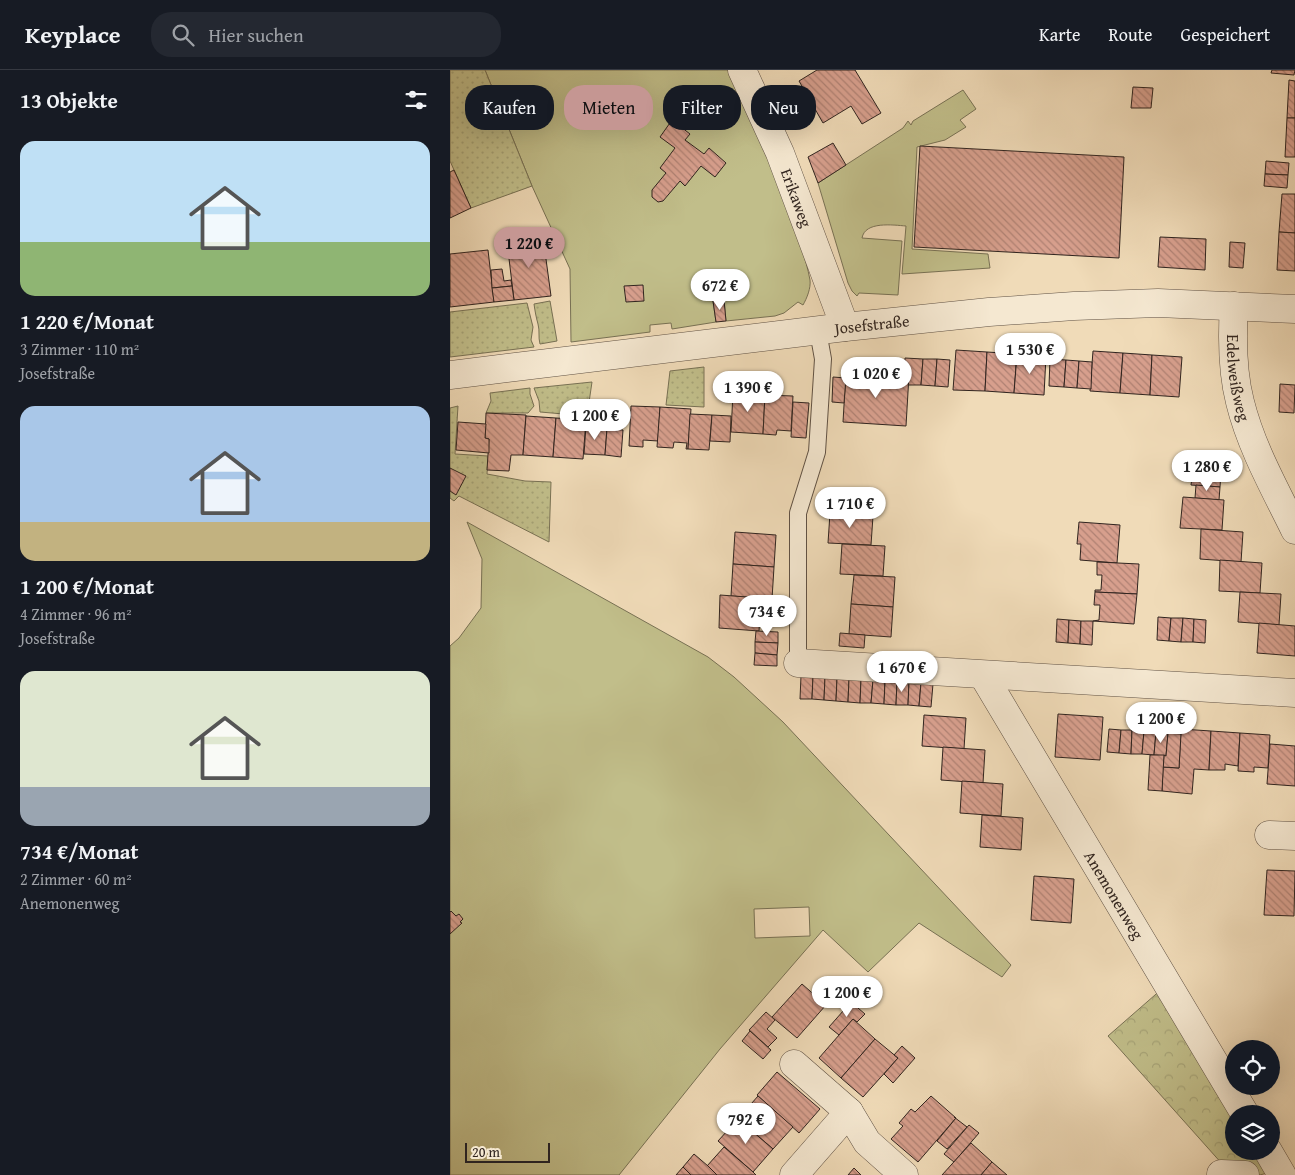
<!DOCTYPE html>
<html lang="de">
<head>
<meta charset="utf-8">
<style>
	:root { --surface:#171b24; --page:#242831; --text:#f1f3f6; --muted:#9ea1a6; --line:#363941; --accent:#c59692 }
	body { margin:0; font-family:"Gentium Book Plus",serif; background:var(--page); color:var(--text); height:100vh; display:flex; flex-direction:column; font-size:19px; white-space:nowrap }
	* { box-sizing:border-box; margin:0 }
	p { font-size:16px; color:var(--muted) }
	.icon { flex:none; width:28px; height:28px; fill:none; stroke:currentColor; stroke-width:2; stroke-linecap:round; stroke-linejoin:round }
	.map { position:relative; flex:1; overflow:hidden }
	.panel { display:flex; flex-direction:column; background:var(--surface); width:450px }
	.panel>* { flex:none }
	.banner { position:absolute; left:15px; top:15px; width:475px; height:45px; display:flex; gap:10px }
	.tools { position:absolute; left:775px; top:970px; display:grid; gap:10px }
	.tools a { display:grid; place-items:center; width:55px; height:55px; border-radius:50%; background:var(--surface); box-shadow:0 5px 20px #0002; font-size:25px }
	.scale { position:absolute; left:15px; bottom:12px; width:85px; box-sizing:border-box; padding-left:5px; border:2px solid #30241f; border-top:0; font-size:14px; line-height:18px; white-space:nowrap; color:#30241f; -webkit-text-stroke:4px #f5e8d1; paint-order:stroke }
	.price { position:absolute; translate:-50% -42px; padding:0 11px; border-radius:18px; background:#fff; color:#222; font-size:16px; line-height:32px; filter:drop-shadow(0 1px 2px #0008) }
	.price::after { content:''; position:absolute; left:50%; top:30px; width:15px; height:11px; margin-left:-8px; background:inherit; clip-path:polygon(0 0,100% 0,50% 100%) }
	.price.current { background:var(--accent); color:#111 }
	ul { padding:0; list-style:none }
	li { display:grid; align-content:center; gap:10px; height:265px; padding:0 20px }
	li span { display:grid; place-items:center; height:155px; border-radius:15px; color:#555 }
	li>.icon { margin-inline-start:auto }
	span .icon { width:90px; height:90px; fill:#fffc; stroke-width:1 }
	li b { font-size:21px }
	h2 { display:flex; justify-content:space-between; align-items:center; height:60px; padding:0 20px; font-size:21px }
	.tag { padding:0 18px; border-radius:20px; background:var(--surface); box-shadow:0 5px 20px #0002; font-size:18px; line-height:45px }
	.tag.current { background:var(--accent); color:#111 }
	header { display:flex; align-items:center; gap:30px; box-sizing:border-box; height:70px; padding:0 25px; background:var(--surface); border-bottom:1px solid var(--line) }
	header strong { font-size:24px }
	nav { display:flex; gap:28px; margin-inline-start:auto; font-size:18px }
	.search { width:350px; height:45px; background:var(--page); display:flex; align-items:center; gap:12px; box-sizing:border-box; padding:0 18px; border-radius:20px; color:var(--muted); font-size:19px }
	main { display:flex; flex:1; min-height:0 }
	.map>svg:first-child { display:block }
</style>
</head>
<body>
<header>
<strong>Keyplace</strong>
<div class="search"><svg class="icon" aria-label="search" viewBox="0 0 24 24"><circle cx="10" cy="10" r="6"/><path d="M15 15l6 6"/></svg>Hier suchen</div>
<nav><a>Karte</a><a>Route</a><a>Gespeichert</a></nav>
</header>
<main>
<section class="panel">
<h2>13 Objekte<svg class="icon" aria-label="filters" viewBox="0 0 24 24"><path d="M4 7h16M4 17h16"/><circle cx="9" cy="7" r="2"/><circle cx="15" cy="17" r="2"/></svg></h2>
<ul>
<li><span style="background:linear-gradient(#bfe0f5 65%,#8fb573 0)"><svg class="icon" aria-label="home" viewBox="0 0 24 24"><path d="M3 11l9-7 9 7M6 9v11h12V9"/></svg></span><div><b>1 220 €/Monat</b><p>3 Zimmer · 110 m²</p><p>Josefstraße</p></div></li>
<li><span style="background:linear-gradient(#a9c7e8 75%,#c2b280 0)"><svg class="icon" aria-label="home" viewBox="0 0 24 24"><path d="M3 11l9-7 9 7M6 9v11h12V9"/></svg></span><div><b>1 200 €/Monat</b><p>4 Zimmer · 96 m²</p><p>Josefstraße</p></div></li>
<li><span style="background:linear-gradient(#dfe7d0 75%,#9aa5b1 0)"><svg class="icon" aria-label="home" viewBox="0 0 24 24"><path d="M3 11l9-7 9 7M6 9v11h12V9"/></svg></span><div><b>734 €/Monat</b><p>2 Zimmer · 60 m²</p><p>Anemonenweg</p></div></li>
</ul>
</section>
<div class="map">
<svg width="845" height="1105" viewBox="0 0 845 1105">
	<defs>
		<pattern id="park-crowns" width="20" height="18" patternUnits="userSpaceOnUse" patternTransform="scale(1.25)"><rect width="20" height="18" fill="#c1be8a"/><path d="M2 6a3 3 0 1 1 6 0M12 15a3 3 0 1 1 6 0" fill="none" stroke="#a6a377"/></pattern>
		<pattern id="garden-dots" width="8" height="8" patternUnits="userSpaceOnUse" patternTransform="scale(1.25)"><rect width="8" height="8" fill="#c1be8a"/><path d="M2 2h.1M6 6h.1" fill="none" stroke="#a6a377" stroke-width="1.8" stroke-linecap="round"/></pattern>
		<pattern id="building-back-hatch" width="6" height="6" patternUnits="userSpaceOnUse" patternTransform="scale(1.25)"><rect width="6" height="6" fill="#d79f8d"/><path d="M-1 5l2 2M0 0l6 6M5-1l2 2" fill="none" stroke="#af8173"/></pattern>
	</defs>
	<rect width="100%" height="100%" fill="#f0dbb8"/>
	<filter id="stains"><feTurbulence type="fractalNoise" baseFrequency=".004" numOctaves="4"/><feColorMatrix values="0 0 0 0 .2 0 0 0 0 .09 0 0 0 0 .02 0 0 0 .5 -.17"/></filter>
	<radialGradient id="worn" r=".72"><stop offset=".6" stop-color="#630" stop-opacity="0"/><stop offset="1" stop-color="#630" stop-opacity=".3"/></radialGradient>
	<!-- grass -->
	<g fill="#c1be8a" stroke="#787154" fill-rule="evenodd">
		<path d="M35,0H278C305,45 323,94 340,144C347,165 356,188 360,210C361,218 357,228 353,235L348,232L334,243L325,246L276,251L274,230L263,231L266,252L222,259L221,253L200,255V262L121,272L120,199L82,116Z"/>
		<path d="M513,20L526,39L510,50L516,57L495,70L467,77L462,179L538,184L540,198L452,204L456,156C443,155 415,151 412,168L452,171L448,225L409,223L407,226L402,221L398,213L368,113L453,58L458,51L461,55L463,51Z"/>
		<path d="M17,452L258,587L284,607L333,652L561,895L552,907L469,853L418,902L373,860L270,979L169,1105H0V576L9,568L31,538L32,489ZM359,837L360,866L305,868L304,839Z"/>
	</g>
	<!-- park -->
	<path fill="url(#park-crowns)" stroke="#787154" d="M713,918L784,1044V1081H812L824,1101L810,1105H782L658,966Z"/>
	<!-- garden -->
	<g fill="url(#garden-dots)" stroke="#787154">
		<path d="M0,0H35L82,116L21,138L0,91Z"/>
		<path d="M100,231L107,271L90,274C88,267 90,261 88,254C86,247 85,241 84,234Z"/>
		<path d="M77,233L83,257L81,270L84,277L0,287V242Z"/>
		<path d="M254,297V337L216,335L220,301Z"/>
		<path d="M142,312L137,346L90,342L89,331L84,318Z"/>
		<path d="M80,318V324L84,336L78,343H36L41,331L40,323Z"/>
		<path d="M8,336L5,384L38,386L37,404L75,411L101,412L99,472L9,426L4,431L0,428V338Z"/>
	</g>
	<!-- building -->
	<g fill="url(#building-back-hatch)" stroke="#30241f">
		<path d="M367,0H405L431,43L412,54L401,36L373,53L349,11Z"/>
		<path d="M822,0H845L844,5L821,3Z"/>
		<path d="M839,10L845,11V48H837Z"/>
		<path d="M683,17L703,18L701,38H681Z"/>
		<path d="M837,48H845V87H835Z"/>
		<path d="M222,50L240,64L235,70L254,84L259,78L276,93L265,107L251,96L235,116L230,111L213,131L208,132L202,127V120L216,103L210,98L225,78L210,67Z"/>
		<path d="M383,73L396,95L368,113L358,87Z"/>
		<path d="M470,76L674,87L669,188L464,177Z"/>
		<path d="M816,91L839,93L838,105L815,104Z"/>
		<path d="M4,100L21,138L0,148V102Z"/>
		<path d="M815,104L838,105L837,118L814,116Z"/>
		<path d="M832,124H845V163L829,162Z"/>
		<path d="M829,162L845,163V201L827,200Z"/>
		<path d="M93,167L101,226L64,230L57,172Z"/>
		<path d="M710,167L756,169L755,200L708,197Z"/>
		<path d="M780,172L795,173L793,198L779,197Z"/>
		<path d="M38,180L44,232L0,237V184Z"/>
		<path d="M52,199L54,211L61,210L62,216L42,218L41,200Z"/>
		<path d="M193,215L194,231L176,232L174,216Z"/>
		<path d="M62,216L64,230L44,232L42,218Z"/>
		<path d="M274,230L276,251L266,252L263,231Z"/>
		<path d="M506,280L537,282L535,321L503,320Z"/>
		<path d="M643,281L673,283L670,323L640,321Z"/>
		<path d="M537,282L567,284L564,323L535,321Z"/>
		<path d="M673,283L702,285L700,325L670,323Z"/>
		<path d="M567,284L596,286L594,325L564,323Z"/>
		<path d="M702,285L732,287L729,327L700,325Z"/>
		<path d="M455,288L473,289L471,315H458L459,305H454Z"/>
		<path d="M473,289H487L485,316L471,315Z"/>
		<path d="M487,289L500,290L498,317L485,316Z"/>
		<path d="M600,289L616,290L614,317L599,316Z"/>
		<path d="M616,290L629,291L627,318L614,317Z"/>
		<path d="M629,291L642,292L641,319L627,318Z"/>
		<path d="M396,302L459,305L456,356L393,352Z"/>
		<path d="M383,307L396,308L394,333L382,332Z"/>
		<path d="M830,314L845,315L844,343L829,342Z"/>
		<path d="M283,323L315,325L313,364L281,362Z"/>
		<path d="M315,325L343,326L341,361L327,360L326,365L313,364Z"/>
		<path d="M343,332L359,333L356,368L341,367Z"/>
		<path d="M181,336L210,337L208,371L193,370V377L179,376Z"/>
		<path d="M210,337L241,339L238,379H236L237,373L224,372L223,378L207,377Z"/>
		<path d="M36,343L76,345L73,385H61L59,401L37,400L39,369L35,368Z"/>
		<path d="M240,344L262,345L259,380L238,379Z"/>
		<path d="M262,345L281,346L280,372L260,371Z"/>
		<path d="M76,346L106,348L103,387L73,385Z"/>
		<path d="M106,348L136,350L133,389L103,387Z"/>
		<path d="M8,352L36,354L35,368L39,369V383L6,380Z"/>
		<path d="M136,356L157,358L155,385L134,384Z"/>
		<path d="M157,359L173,360L171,387L155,385Z"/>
		<path d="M0,398L16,406L6,425L0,421Z"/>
		<path d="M743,401L771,402L770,417L741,415Z"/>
		<path d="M746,415L770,417L769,430L745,428Z"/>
		<path d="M733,427L774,430L772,460L730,458Z"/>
		<path d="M380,443L423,446L421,475L378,473Z"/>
		<path d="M629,452L670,455L667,493L630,490L631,474H627Z"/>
		<path d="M751,459L793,462L791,492L750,489Z"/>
		<path d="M285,462L326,465L324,497L283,494Z"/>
		<path d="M392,474L435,476L433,506L390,504Z"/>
		<path d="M770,490L812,493L810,523L769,521Z"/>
		<path d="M647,492L689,494L687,524L645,522V520H651L652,505H647Z"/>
		<path d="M283,494L324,497L322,529L281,526Z"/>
		<path d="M404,505L445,507L443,537L401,534Z"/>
		<path d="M645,522L687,524L684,554L643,551L649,550L650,535H644Z"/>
		<path d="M790,522L831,524L829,555L788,552Z"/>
		<path d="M270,525L311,528L309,561L269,558Z"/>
		<path d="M401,534L443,537L441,567L399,564Z"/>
		<path d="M708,547L721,548L719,571L707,570Z"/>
		<path d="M721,548H733L731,572L719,571Z"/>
		<path d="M733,548L744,549L743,572H731Z"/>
		<path d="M607,549L619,550L618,573L606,572Z"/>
		<path d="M744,549L756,550L755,573L743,572Z"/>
		<path d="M619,550L631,551L630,574L618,573Z"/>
		<path d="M631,551H643L642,575L630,574Z"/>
		<path d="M809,553L845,556V586L807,583Z"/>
		<path d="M306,561L328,562V573L305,572Z"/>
		<path d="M390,563L415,565L414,578L389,576Z"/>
		<path d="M305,572L328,573L327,585L305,583Z"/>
		<path d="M305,583L327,585V596L304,595Z"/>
		<path d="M351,606H363L362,629H350Z"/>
		<path d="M363,606L375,607L374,630L362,629Z"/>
		<path d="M375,607L387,608L386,631L374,630Z"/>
		<path d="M387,608L399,609L398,632L386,631Z"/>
		<path d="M399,609H411L410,633L398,632Z"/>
		<path d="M411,609L423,610L421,633H410Z"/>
		<path d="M423,610L435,611L434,634L421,633Z"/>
		<path d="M435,611H447L446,635L434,634Z"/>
		<path d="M447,611L459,612L458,635H446Z"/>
		<path d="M459,612L471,613L469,636L458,635Z"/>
		<path d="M471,613L483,614L481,637L469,636Z"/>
		<path d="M608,644L653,647L650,690L605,687Z"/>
		<path d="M474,645L516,648L514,679L472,676Z"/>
		<path d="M659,659L671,660L669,683L657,682Z"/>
		<path d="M731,659L761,661L759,700L744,699L742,724L712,721L713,697L729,698Z"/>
		<path d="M671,660H682L681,684L669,683Z"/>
		<path d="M682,660L694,661L692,684H681Z"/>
		<path d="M694,661L706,662L704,685L692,684Z"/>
		<path d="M761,661L790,663L788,696L775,694V700H759Z"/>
		<path d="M706,662L718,663L716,686L704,685Z"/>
		<path d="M718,663L731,664L729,698L713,697L714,685L716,686Z"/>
		<path d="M790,663L820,665L818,698L804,697V702L788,701Z"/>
		<path d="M820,674L845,676V716L817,714Z"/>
		<path d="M493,677L535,680L533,713L491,710Z"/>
		<path d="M700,685H714L712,721L698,720Z"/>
		<path d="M512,711L553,714L551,746L510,743Z"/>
		<path d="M532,745L573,748L571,780L530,777Z"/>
		<path d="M817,800L845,801L844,846L814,845Z"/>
		<path d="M584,806L624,809L621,853L581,850Z"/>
		<path d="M1,841L6,846L9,844L13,849L10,852L12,853L0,864V842Z"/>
		<path d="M352,914L376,935L347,968L322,947Z"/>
		<path d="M401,932L415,944L407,952L403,949L389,965L379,957Z"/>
		<path d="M316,942L325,950L317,959L327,968L318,977L299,960Z"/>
		<path d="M403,949L425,969L391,1008L369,988Z"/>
		<path d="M300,961L321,980L313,989L292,971Z"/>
		<path d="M425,969L448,988L413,1027L391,1008Z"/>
		<path d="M452,976L465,988L443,1013L434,1004L448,988L444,985Z"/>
		<path d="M327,1002L370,1039L349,1063L307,1025Z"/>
		<path d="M308,1026L343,1057L323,1079L288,1049Z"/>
		<path d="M481,1026L506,1048L468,1092L441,1069L453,1056L449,1053L461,1039L465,1042Z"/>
		<path d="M504,1047L517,1057L497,1079L487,1071L506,1048Z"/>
		<path d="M288,1049L323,1079L303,1102L268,1071Z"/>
		<path d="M519,1055L529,1063L504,1092L494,1084Z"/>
		<path d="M521,1073L542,1092L531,1105H492Z"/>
		<path d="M274,1077L303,1102L306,1105H267L257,1096Z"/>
		<path d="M244,1084L258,1096L267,1105H241L233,1097Z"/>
		<path d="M542,1092L557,1105H531Z"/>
		<path d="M233,1097L241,1105H226Z"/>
		<path d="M404,1098L411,1105H398Z"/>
	</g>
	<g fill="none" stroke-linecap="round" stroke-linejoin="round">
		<!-- service casing -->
		<g stroke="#605245" stroke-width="18">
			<path id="service" d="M348,593V443L367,382L373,289L368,261"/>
		</g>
		<!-- minor casing -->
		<g stroke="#605245" stroke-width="29">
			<g id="minor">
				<path id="s1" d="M292,0L330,83L395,257"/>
				<path id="s2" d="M784,236C782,268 782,301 790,332C801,377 825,419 845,460"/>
				<path id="s3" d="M0,305L395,257L539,242L624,236L708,233L845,239"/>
				<path d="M348,593L845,623"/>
				<path id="s4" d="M533,605L795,1044"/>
				<path d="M819,765L845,766"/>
				<path d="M344,994L399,1042L417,1072L454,1105"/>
				<path d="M818,1081L832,1105"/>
				<path d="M771,1104L795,1105"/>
				<path d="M344,1105L399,1042"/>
			</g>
		</g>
		<!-- service -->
		<use href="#service" stroke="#f5e8d1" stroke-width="16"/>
		<!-- minor -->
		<use href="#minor" stroke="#f5e8d1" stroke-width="28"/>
	</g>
	<g text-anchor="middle" stroke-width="4" stroke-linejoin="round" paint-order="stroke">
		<!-- street labels -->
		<g font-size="16" fill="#30241f" stroke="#f5e8d1">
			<text dy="6" stroke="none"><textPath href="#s1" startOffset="139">Erikaweg</textPath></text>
			<text dy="6" stroke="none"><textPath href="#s3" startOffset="425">Josefstraße</textPath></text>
			<text dy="6" stroke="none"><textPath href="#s2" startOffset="72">Edelweißweg</textPath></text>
			<text dy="6" stroke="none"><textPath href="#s4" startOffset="256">Anemonenweg</textPath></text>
		</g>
	</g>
	<rect width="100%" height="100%" filter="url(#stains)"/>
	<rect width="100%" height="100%" fill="url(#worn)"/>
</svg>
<div class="tools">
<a><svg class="icon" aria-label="locate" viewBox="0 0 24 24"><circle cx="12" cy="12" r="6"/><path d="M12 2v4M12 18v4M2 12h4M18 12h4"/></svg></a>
<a><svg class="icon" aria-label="layers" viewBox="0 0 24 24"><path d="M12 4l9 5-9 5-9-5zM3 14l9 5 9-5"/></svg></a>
</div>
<div class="scale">20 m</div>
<b class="price current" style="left:79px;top:199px">1 220 €</b>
<b class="price" style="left:270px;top:241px">672 €</b>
<b class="price" style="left:580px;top:305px">1 530 €</b>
<b class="price" style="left:426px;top:329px">1 020 €</b>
<b class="price" style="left:298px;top:343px">1 390 €</b>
<b class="price" style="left:145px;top:371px">1 200 €</b>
<b class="price" style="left:757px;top:422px">1 280 €</b>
<b class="price" style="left:400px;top:459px">1 710 €</b>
<b class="price" style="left:317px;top:567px">734 €</b>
<b class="price" style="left:452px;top:623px">1 670 €</b>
<b class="price" style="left:711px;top:674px">1 200 €</b>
<b class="price" style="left:397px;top:948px">1 200 €</b>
<b class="price" style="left:296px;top:1075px">792 €</b>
<div class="banner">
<a class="tag">Kaufen</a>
<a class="tag current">Mieten</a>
<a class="tag">Filter</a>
<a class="tag">Neu</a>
</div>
</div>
</main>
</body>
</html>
